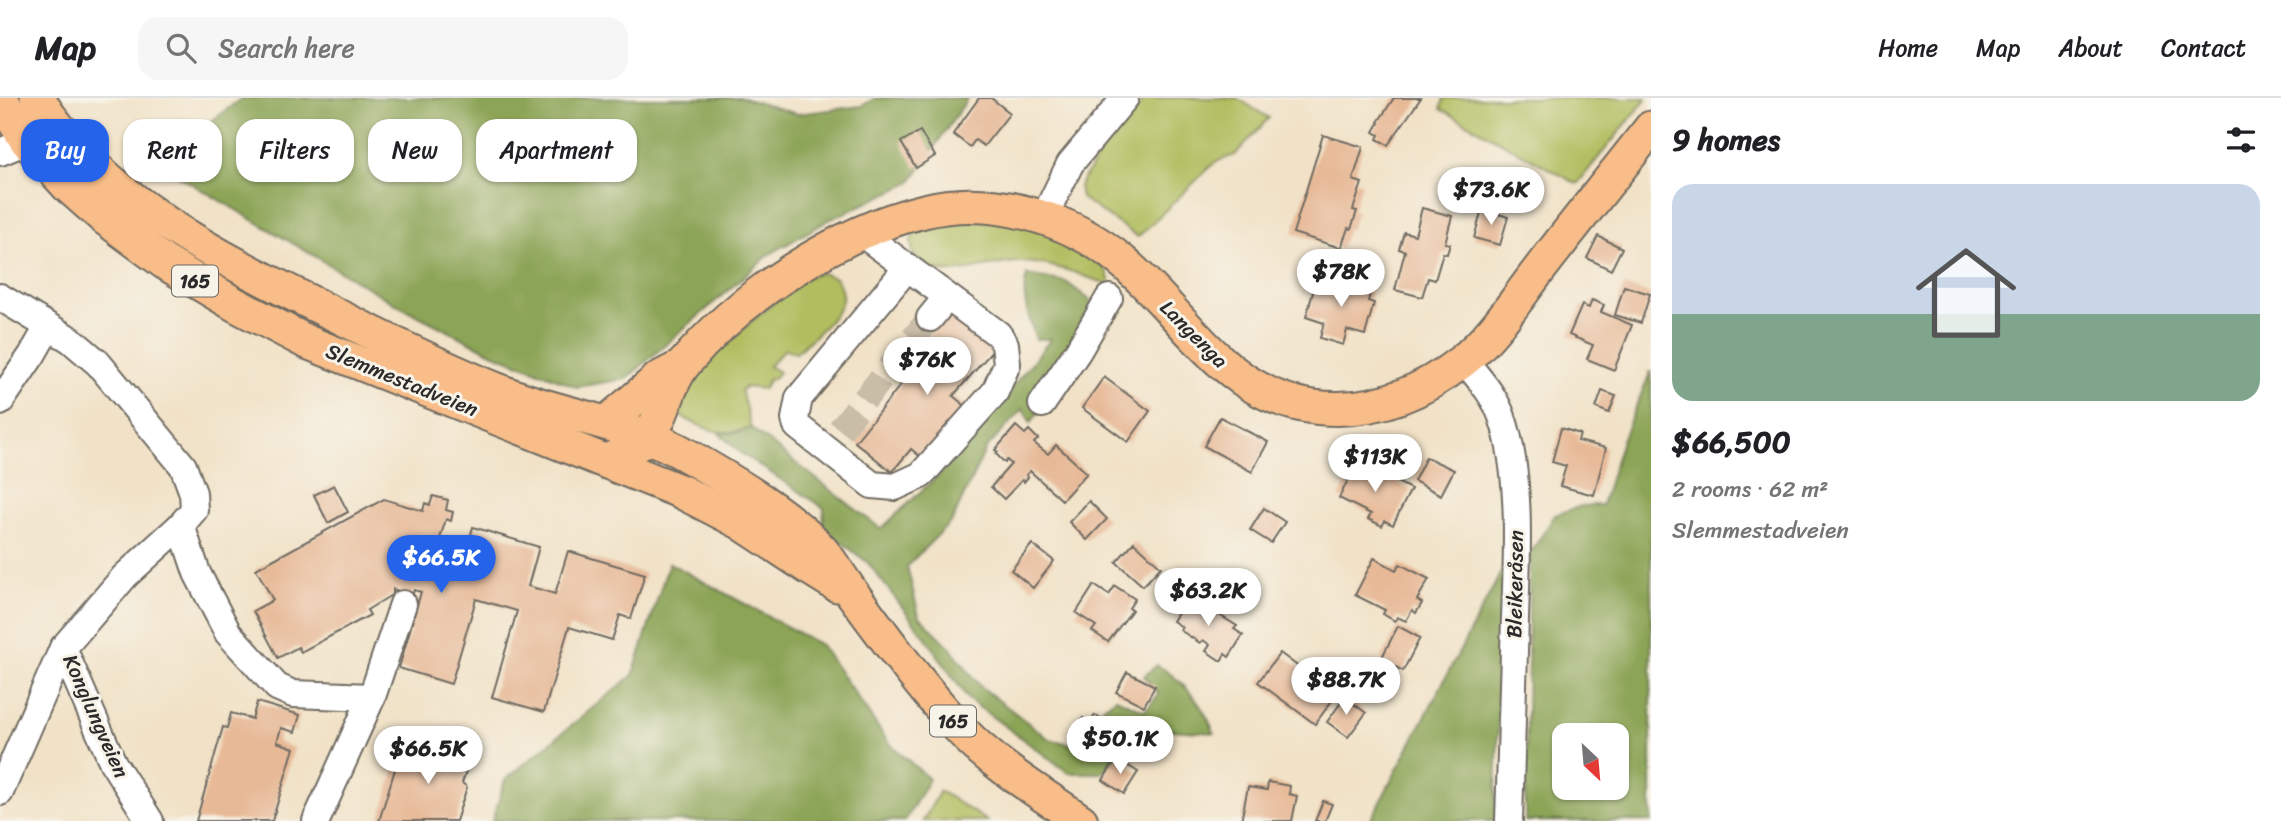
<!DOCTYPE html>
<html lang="en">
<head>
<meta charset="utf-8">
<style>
	:root { --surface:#fff; --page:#f6f6f6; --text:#202124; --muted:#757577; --line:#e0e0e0; --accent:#2563eb }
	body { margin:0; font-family:Sriracha,sans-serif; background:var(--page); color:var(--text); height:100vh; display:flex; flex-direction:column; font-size:26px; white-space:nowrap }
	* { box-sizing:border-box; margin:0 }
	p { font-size:23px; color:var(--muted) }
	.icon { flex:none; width:38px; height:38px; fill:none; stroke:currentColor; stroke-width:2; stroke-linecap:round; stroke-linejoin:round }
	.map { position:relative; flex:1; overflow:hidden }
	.sheet { display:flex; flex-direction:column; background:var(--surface); width:630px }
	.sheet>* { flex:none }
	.guide { position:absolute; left:21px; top:21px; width:665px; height:63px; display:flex; gap:14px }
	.needle { width:46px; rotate:154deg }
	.fabs { position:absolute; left:1552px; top:625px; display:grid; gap:14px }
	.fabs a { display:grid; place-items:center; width:77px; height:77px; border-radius:14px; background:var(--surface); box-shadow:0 2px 5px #0004; font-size:35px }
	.price { position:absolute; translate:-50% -60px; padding:0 16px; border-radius:24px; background:#fff; color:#222; font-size:23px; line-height:46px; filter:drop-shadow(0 2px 4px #0008) }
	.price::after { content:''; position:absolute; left:50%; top:42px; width:21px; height:16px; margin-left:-10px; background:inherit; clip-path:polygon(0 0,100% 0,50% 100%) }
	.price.active { background:var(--accent); color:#fff }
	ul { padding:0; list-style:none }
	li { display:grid; align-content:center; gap:14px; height:371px; padding:0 21px }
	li+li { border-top:2px solid var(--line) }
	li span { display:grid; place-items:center; height:217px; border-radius:21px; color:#555 }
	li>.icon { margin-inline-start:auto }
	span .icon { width:126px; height:126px; fill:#fffc; stroke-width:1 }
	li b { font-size:30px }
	h2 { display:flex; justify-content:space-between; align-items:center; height:84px; padding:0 21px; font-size:30px }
	.chip { padding:0 24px; border-radius:21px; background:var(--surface); box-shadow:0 2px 5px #0004; font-size:24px; line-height:63px }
	.chip.active { background:var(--accent); color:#fff }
	header { display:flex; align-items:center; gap:42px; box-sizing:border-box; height:98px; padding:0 35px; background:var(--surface); border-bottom:2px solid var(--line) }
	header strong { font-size:33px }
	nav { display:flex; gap:38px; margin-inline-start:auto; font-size:24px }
	.search { width:490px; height:63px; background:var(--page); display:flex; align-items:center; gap:18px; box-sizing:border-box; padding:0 24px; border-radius:21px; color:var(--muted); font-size:26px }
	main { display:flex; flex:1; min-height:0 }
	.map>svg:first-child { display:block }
</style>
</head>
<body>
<header>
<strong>Map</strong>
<div class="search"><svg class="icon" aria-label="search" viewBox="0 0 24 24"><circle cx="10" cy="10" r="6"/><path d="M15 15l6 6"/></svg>Search here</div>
<nav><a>Home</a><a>Map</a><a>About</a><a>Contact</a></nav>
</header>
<main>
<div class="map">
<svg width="1651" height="723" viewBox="0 0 1651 723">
	<rect width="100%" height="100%" fill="#f7f3e8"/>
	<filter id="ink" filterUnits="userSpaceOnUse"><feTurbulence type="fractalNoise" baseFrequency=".0143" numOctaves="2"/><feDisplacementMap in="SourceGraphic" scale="14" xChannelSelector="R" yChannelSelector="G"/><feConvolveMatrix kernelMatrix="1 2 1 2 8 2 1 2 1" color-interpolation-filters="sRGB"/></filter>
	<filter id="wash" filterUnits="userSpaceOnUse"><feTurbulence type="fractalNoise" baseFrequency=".00686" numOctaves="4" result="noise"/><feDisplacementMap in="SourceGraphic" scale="28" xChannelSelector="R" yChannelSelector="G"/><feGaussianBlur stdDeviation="1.57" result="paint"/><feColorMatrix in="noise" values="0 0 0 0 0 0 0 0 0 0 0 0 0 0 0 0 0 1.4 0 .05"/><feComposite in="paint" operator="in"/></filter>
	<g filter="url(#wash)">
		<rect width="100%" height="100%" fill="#f1e2c7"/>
		<!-- green -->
		<g fill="#b1bd5f" stroke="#6e7445" stroke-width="2">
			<path d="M1146,0H1237L1269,20L1235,57L1215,64L1138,139L1081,100L1079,88L1101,53Z"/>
			<path d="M1444,0H1647L1577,86L1441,11Z"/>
			<path d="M1044,120L1106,172L1111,188C1082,177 1053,165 1022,164C994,163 955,181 930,170C924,167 918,160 913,156L911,142L916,133C958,120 1001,121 1044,120Z"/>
			<path d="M822,175L836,180C840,187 843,194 842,202C840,218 808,243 796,255L785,251L769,268L779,274L773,281L768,282L764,291L745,289L741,292L751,330C720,339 708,332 680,318L683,293L709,259L805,179Z"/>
			<path d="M940,693L987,723H923Z"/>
		</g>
		<!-- forest -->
		<g fill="#8ca456" stroke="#5c6840" stroke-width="2" fill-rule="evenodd">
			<path d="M242,0H743L797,16L862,8L875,0H968L910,85L831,121L770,156L626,281L577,289L492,255L401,209L156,65Z"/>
			<path d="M1027,177L1066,184L1090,202L1095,223L1073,264L1031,325L1023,311L985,352L952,423L907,468L919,518L950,549L980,588L1049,641L1074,647L1086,622L1116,600L1145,613L1159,596L1144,578L1157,567C1182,581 1204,607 1214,635L1169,632L1132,642L1102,675H1069L968,601L926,540L868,465L823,430L824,410L742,356L719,335H736L751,330L881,431L950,366L1051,241H1036C1029,220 1020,198 1027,177Z"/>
			<path d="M1651,273V723H1525L1530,456L1555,417L1581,408L1602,407L1622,342ZM1564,637H1617V690H1564Z"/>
			<path d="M669,465L821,547L889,645L929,681L905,723H492L505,682L633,577Z"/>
			<path d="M1504,469L1495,723H1370Z"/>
		</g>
		<g id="blocks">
			<!-- building -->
			<g fill="#e7b997">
				<path d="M979,0H991L1010,15L984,48L975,42L970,49L953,36Z"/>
				<path d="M1394,0H1421L1388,47L1377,41L1379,37L1374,34L1379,25L1378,24Z"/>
				<path d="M920,33L935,58L916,70L901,44Z"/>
				<path d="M1323,37L1363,49L1353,82L1362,85L1353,112L1357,113L1351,131L1348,130L1341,150L1293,135Z"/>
				<path d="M1422,110L1452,118L1445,145L1450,146L1447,156L1443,155L1435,182L1428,180L1422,199L1395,192L1405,153L1399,151L1404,134L1415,137Z"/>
				<path d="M1482,111L1508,119L1500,147L1474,140Z"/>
				<path d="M1598,138L1622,150L1611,172L1587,160Z"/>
				<path d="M1338,177L1362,184L1360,190L1371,193L1368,203L1374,205L1365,237L1347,232L1343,247L1320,240L1324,225L1306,219L1315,187L1331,192L1334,182L1337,183Z"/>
				<path d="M1624,188L1650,196L1641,225L1615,217Z"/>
				<path d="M1592,202L1604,207L1601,214L1632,227L1614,272L1587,261L1593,247L1569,237L1582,207L1589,210Z"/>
				<path d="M948,213L995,250L953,298L969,311L927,364L911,351L892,374L855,344L934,245L927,240Z"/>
				<path d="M1104,279L1150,313L1128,344L1082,310Z"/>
				<path d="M1602,293L1616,298L1609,315L1596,310Z"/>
				<path d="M1220,319L1268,344L1252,374L1204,348Z"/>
				<path d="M1016,328L1025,336L1029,332L1038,341L1034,345L1048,356L1056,347L1087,375L1062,402L1030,373L1026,377L1028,379L1024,384L1022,382L1004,401L991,389L1011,366L1007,362L1005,365L996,356L998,354L995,352Z"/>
				<path d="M1561,330L1580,336L1578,343L1606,350L1594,397L1560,388L1566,368L1552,364Z"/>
				<path d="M1426,359L1454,372L1441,397L1414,383Z"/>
				<path d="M1357,364L1411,391L1393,427L1385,423L1382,428L1368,421L1371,416L1339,400Z"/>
				<path d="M334,387L348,414L328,425L314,397Z"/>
				<path d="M433,398L448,402L446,412L453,414L451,423L446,421L434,460L462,468L473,429L539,449L528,488L555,496L568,453L645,476L631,521L620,517L612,542L569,529L544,614L492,599L517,513L476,501L451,586L399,570L421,494L414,492L412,498L393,491V496L367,512L370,517L301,554L298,549L278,560L253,513L273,502L256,471L384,401L423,413L425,405L430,407Z"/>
				<path d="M1089,403L1107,421L1087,442L1069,424Z"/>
				<path d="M1264,410L1285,424L1271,445L1250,432Z"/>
				<path d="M1134,444L1161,469L1143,488L1116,464Z"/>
				<path d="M1032,446L1054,463L1033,490L1011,472Z"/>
				<path d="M1374,460L1396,472L1400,466L1429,481L1417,502L1422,505L1416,515L1412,512L1406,523L1397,519L1395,523L1383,516L1385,512L1355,497Z"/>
				<path d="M1094,487L1109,497L1115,488L1135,501L1129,510L1132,512L1108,544L1092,533L1096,528L1076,515Z"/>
				<path d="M1195,497L1210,507L1206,513L1214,518L1216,515L1237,528L1234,531L1243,537L1229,559L1225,556L1221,563L1206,553L1210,547L1203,542L1200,545L1180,532L1182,529L1173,523L1187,501L1191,503Z"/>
				<path d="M1398,528L1420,540L1403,573L1381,561Z"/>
				<path d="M1280,555L1336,597L1315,626L1258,584Z"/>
				<path d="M1127,574L1155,588L1144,608L1116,594Z"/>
				<path d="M1345,599L1366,615L1348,639L1327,624Z"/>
				<path d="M257,604L300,617L295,634L281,630L277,644L294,650L272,723H196L223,629L227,630L231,615L252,621Z"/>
				<path d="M1095,617L1102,622L1087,648L1072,639L1083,620L1090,625Z"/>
				<path d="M425,642L472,656L462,685L467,689L456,723H379L396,668L401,667H399L403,654L420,659Z"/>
				<path d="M1116,660L1138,674L1124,696L1103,682Z"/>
				<path d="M1268,684L1290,688L1289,696L1297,698L1292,723H1241L1248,689L1267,692Z"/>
				<path d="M1323,703L1332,706L1325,723H1315Z"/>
			</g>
		</g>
	</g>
	<g filter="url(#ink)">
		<use href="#blocks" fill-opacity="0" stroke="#706b62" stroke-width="2"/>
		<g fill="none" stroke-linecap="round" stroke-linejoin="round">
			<!-- minor-tunnel -->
			<path stroke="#c9bda8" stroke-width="26" stroke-dasharray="26 13" stroke-linecap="butt" d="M840,332L930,220"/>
			<!-- minor casing -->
			<g stroke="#706b62" stroke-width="30">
				<g id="minor">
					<path d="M0,54L27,43L38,27"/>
					<path d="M1044,120L1070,66L1125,0"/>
					<path d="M861,135L998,236L1005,246L1007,266L995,294L921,377L895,389L872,387L797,328L795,321L799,300L907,170"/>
					<path d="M0,199L71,242L98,265L183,368L193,395L194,412L181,427L125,478L63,550L0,694"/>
					<path d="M930,220L947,199"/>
					<path d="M1464,262C1478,280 1494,296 1502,319C1522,376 1517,460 1515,520C1513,588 1511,655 1509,723"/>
					<path d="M0,304L32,257L48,229"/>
					<path d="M1042,306L1078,253L1109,200"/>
					<path d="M181,427L197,475L228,535L277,589L293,596L372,599"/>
					<path d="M63,550L113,665L150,723"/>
					<path d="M316,723L372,599L403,506"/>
				</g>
			</g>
			<!-- major casing -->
			<g stroke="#706b62" stroke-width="37">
				<g id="major">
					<path d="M0,0L27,43L68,88L102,118L164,164L236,207L307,244L682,394L740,424L808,469L837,487"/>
					<path d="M37,0C104,105 226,163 334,216C390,244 447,272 505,295C566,319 633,325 690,359C733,384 788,415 822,453C833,466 842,481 852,495C887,542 922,591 962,633C995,668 1041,695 1081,723"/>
					<path d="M606,325L658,281L681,269"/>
					<path d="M609,363C621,355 639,348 648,338C665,318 666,288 684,266C741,198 837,134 924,113C991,96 1072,120 1124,165C1158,194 1185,231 1218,261C1291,330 1385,323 1461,264C1492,240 1515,203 1539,172C1576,124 1614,77 1651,30"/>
				</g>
			</g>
			<!-- minor -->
			<use href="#minor" stroke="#fff" stroke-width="26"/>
			<!-- major -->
			<use href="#major" stroke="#f8bd88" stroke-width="33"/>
		</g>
	</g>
	<g text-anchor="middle" stroke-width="6" stroke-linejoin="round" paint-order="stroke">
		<!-- shield labels -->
		<g fill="#f7f3e8" stroke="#686764" stroke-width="2">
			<rect x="172" y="167.5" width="46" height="31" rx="5"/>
			<rect x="930" y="607.5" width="46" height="31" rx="5"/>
		</g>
		<g font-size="19" font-weight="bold" fill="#2b2b2b">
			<text x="195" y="190">165</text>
			<text x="953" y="630">165</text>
		</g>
		<!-- street labels -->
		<g font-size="21" fill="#2b2b2b" stroke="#f7f3e8">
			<text transform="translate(1194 236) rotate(45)" y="7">Langenga</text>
			<text transform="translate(402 282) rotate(22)" y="7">Slemmestadveien</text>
			<text transform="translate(1515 486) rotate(-89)" y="7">Bleikeråsen</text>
			<text transform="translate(96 618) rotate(66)" y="7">Konglungveien</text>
		</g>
	</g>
</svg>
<div class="fabs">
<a><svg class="needle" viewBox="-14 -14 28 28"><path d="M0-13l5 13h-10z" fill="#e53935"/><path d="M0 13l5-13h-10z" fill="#757577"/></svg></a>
</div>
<b class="price" style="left:1491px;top:129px">$73.6K</b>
<b class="price" style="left:1341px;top:211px">$78K</b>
<b class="price" style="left:927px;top:299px">$76K</b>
<b class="price" style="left:1375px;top:396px">$113K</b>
<b class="price active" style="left:441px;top:497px">$66.5K</b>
<b class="price" style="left:1208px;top:530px">$63.2K</b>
<b class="price" style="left:1346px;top:619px">$88.7K</b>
<b class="price" style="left:1120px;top:678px">$50.1K</b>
<b class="price" style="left:428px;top:688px">$66.5K</b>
<div class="guide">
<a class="chip active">Buy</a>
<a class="chip">Rent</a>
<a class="chip">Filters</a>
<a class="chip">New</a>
<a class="chip">Apartment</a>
</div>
</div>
<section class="sheet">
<h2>9 homes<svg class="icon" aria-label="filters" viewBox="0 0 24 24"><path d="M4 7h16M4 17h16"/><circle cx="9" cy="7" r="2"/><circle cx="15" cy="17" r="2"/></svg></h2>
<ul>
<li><span style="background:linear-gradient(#c9d6e8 60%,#7fa58c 0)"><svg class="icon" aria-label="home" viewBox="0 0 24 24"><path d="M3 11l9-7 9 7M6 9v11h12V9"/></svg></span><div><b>$66,500</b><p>2 rooms · 62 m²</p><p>Slemmestadveien</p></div></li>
</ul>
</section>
</main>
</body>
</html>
